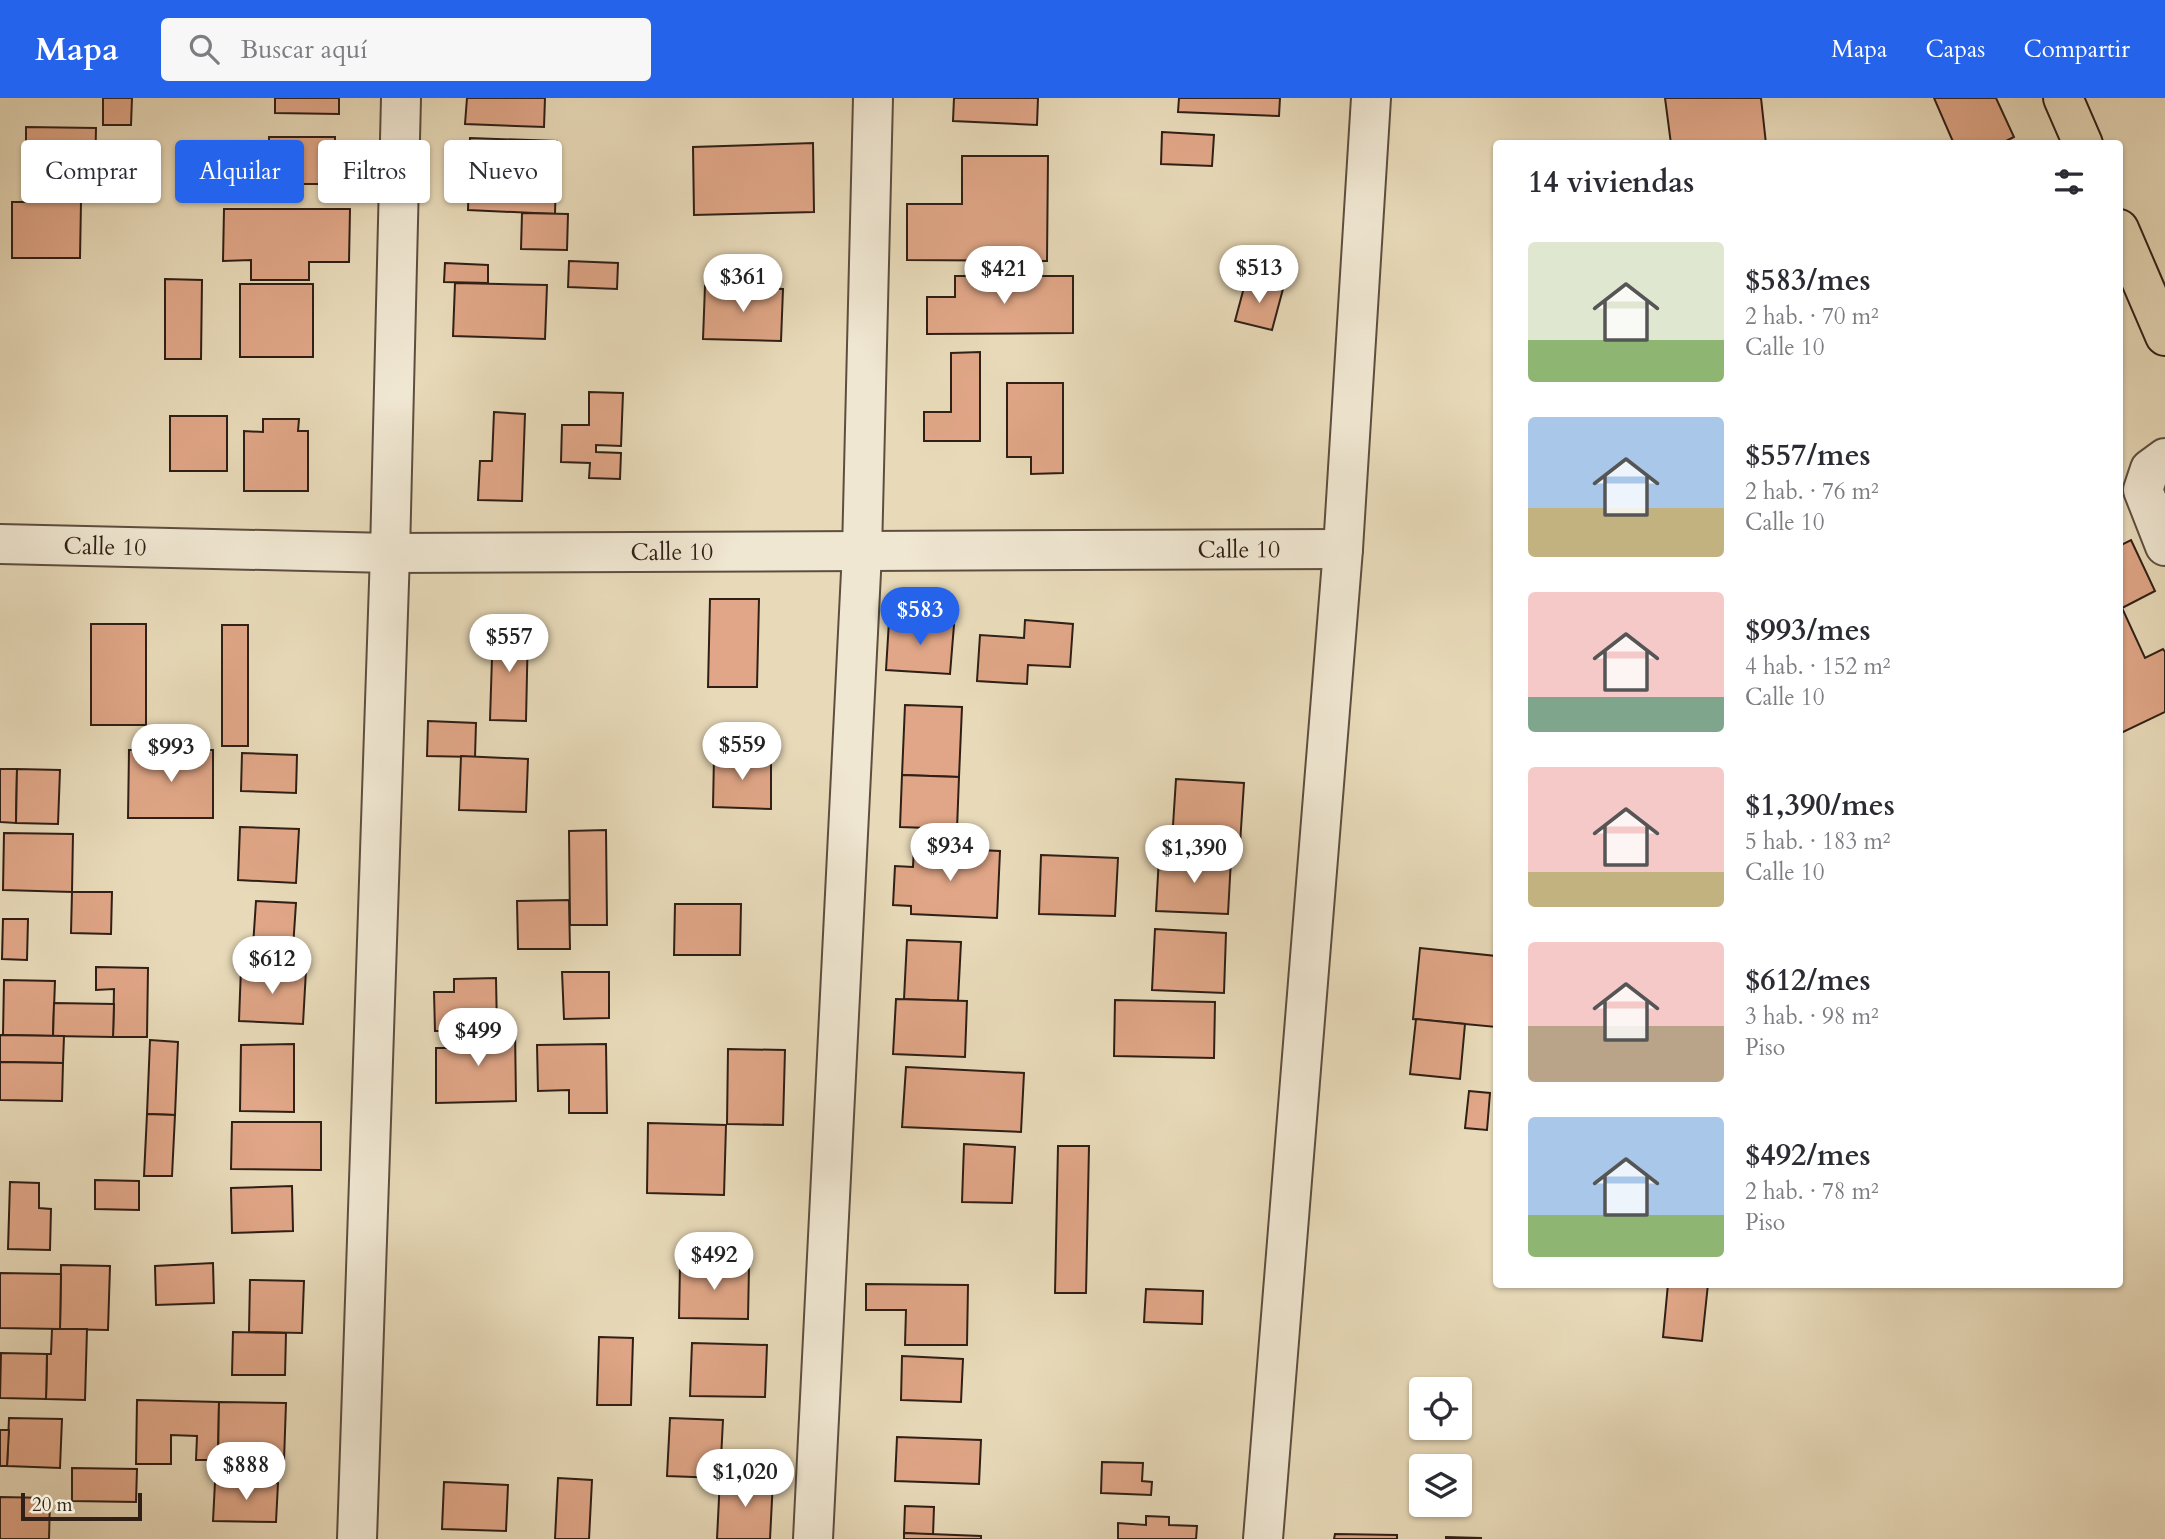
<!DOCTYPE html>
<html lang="es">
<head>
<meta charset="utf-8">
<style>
	:root { --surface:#fff; --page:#f7f7f7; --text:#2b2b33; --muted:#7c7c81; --accent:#2563eb }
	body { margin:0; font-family:Cardo,serif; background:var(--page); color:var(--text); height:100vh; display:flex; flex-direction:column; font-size:26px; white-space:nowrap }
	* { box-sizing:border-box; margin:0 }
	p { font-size:23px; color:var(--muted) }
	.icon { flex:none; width:38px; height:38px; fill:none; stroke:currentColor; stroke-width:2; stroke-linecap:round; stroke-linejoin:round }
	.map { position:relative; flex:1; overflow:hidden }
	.sheet { position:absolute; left:1493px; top:42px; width:630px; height:1148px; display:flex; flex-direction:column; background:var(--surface); border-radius:7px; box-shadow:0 2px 5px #0004 }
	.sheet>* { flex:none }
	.hud { position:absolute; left:21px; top:42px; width:665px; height:63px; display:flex; gap:14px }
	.tools { position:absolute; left:1409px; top:1279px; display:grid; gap:14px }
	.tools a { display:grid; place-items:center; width:63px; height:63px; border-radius:7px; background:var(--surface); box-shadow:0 2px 5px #0004; font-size:35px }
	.scale { position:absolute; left:21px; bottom:18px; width:121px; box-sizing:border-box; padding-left:7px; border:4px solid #2f1f16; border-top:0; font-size:19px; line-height:24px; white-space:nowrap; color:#2f1f16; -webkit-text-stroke:5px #f0e7d2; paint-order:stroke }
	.price { position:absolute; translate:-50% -60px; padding:0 16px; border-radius:24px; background:#fff; color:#222; font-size:23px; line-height:46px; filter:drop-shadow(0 2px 4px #0008) }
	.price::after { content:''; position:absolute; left:50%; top:42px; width:21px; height:16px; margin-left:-10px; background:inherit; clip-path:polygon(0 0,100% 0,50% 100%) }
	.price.active { background:var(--accent); color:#fff }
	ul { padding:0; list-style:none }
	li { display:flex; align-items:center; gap:21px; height:175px; padding:0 35px }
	li span { display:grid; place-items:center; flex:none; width:196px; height:140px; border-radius:7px; color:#555 }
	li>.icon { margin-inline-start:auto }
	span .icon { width:84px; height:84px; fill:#fffc; stroke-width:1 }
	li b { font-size:30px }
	h2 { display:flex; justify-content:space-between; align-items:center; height:84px; padding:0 35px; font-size:30px }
	.tag { padding:0 24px; border-radius:7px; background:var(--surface); box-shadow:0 2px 5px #0004; font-size:24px; line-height:63px }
	.tag.active { background:var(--accent); color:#fff }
	header { display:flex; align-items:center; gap:42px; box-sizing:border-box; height:98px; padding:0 35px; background:var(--accent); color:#fff }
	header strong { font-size:33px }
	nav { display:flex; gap:38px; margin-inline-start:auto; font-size:24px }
	.search { width:490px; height:63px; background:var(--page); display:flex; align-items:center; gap:18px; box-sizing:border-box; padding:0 24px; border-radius:7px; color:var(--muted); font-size:26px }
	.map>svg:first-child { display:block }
</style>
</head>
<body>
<header>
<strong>Mapa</strong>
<div class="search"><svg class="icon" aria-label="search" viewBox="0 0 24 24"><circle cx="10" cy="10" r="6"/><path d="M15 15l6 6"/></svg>Buscar aquí</div>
<nav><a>Mapa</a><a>Capas</a><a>Compartir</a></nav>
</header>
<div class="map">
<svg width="2165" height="1441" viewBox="0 0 2165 1441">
	<rect width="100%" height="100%" fill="#e8dab9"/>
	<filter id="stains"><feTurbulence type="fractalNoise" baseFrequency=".00286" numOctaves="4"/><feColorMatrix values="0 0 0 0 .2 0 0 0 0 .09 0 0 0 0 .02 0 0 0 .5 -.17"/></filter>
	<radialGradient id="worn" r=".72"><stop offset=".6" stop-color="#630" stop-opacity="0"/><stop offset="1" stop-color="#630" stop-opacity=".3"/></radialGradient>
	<!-- building -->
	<g fill="#e0a687" stroke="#2f1f16" stroke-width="2">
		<path d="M103,0H132L131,27H103Z"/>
		<path d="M275,0H339V16L275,15Z"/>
		<path d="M467,0H545L544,29L465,26Z"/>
		<path d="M954,0H1038L1037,27L953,23Z"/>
		<path d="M1179,0H1280L1279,18L1178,14Z"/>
		<path d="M1665,0H1761L1766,46H1671Z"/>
		<path d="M1934,0H1996L2014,39L2000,46H1954Z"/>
		<path d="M26,29L96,30L95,77H26Z"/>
		<path d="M1162,34L1214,37L1212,68L1161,66Z"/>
		<rect x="269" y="39" width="66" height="47"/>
		<path d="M470,40L557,43L555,116L468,112Z"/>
		<path d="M813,45L814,114L694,117L693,49Z"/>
		<path d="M962,58H1048L1047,163L907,162V106H962Z"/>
		<path d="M12,104H81L80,160H12Z"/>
		<path d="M224,111H350L349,164H309V182H251V162L223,163Z"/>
		<path d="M522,115L568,116L567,152L521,151Z"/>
		<path d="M569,163L618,165L617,191L568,189Z"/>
		<path d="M445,165L488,167V185L444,184Z"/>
		<path d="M955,178H1073V235L927,236V199H955Z"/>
		<path d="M165,181L202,182L201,261H165Z"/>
		<path d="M1246,182L1283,191L1272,232L1235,223Z"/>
		<path d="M455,185L547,187L545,241L453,238Z"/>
		<rect x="240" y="186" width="73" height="73"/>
		<path d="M705,188L783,191L781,243L703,241Z"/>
		<path d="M980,254V343H924V314H951V255Z"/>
		<path d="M1007,285H1063V375L1031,376V359H1007Z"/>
		<path d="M589,294L623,295L621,348L596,347V354L621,355L620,381L589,380L590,365L561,364L562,327H589Z"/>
		<path d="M494,314L525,316L522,403L478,402L480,363H492Z"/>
		<rect x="170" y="318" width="57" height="55"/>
		<path d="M263,321H299L298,333H308V393H244V333L263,334Z"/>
		<path d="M2131,442L2155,493L2122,510L2145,560L2163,551L2165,554V614L2119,636V448Z"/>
		<path d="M710,501H759L757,589H708Z"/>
		<path d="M1025,522L1073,526L1070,569L1028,567L1027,586L977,583L980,537L1024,540Z"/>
		<path d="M889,523L954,527L950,576L886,572Z"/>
		<rect x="91" y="526" width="55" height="101"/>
		<rect x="222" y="527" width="26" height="121"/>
		<path d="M493,528L528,529L526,623L490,622Z"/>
		<path d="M905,607L962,609L959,679L902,677Z"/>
		<path d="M428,623L476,625L475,659L427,658Z"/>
		<path d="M129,652H213V720H128Z"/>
		<path d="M242,655L297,657L296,695L241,693Z"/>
		<path d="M461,658L528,661L526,714L459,712Z"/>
		<path d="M714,658H771V711L713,709Z"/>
		<path d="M0,671H17L16,725L0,724Z"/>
		<path d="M17,671L60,672L58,726L16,725Z"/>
		<path d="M902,677L959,679L957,731L900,729Z"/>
		<path d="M1176,681L1244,685L1240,746L1172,743Z"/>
		<path d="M240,729L299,731L296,785L238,782Z"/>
		<path d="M606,732L607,827H570L569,733Z"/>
		<path d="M4,735L73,736L72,794L3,792Z"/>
		<path d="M914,749L1000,753L997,820L911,816V808L893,807L895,768L913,769Z"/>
		<path d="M1041,757L1118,760L1115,818L1039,816Z"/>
		<path d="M1159,759L1231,761L1228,816L1156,813Z"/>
		<path d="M72,794H112L111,836L71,835Z"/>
		<path d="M569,802L570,851H518L517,803Z"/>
		<path d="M256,803L296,805L293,850L253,848Z"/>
		<path d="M675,806H741L740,857H674Z"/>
		<path d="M3,821H28L27,862L2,861Z"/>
		<path d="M1155,831L1226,835L1224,895L1152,892Z"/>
		<path d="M907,842L961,844L958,903L904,901Z"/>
		<path d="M1420,850L1496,858V929L1413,921Z"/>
		<path d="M96,869L148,870L147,939H113L114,891L96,892Z"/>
		<path d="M241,870L306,872L303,926L239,923Z"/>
		<path d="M562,874H609V920L564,921Z"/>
		<path d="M496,880L497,932L435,933L434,894H454V881Z"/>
		<path d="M4,882L55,883L53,938L3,937Z"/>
		<path d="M896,901L967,903L965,959L893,956Z"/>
		<path d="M1115,902L1215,904L1214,960L1114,958Z"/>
		<path d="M54,905L114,906L113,939L53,938Z"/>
		<path d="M1416,921L1465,926L1460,981L1410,976Z"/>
		<path d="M515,931L516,1003L436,1005V950H456V933Z"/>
		<path d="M0,937L64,938L63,965L0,964Z"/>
		<path d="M150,942L178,944L175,1017L147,1016Z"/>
		<path d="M294,946V1014L240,1013L241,947Z"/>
		<path d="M606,946L607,1015H569V992L538,993L537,947Z"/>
		<path d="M728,951L785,952L783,1027L727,1026Z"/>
		<path d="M0,964L63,965L62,1003L0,1002Z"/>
		<path d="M906,969L1024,975L1021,1034L902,1029Z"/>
		<path d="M1469,993L1490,995L1487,1032L1465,1030Z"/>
		<path d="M147,1016L175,1017L172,1078H144Z"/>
		<path d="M232,1024H321V1072L231,1071Z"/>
		<path d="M648,1025L726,1027L724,1097L647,1095Z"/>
		<path d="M964,1046L1015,1049L1012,1105L962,1104Z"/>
		<path d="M1058,1048H1089L1086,1195H1055Z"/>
		<path d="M95,1082L139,1083V1112L95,1111Z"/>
		<path d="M10,1084L39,1085V1110L51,1111L50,1152L8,1151Z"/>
		<path d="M292,1088L293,1133L232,1135L231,1090Z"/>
		<path d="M213,1165L214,1205L156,1207L155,1168Z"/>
		<path d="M61,1167L110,1168L108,1232L60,1231Z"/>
		<path d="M680,1167L749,1168L748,1221L679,1220Z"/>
		<path d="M0,1175L61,1176L60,1231L0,1230Z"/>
		<path d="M250,1182L304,1183L302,1235L249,1234Z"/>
		<path d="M866,1186L968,1187L967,1247H905L906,1212H866Z"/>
		<path d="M1668,1186H1708L1702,1243L1663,1239Z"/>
		<path d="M1146,1191L1203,1193L1202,1226L1144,1224Z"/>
		<path d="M52,1231H87L85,1302L46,1301L47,1256H51Z"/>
		<path d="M233,1234L286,1235L285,1277H232Z"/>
		<path d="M599,1239L633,1240L631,1307H597Z"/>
		<path d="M692,1245L767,1247L765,1299L690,1298Z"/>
		<path d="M1,1255L47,1256L46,1301L0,1300Z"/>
		<path d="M902,1258L963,1261L961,1304L901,1302Z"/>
		<path d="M137,1302L219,1304L218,1362H196L197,1338L171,1337V1366H136Z"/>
		<path d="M219,1304L286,1305L284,1363L218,1362Z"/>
		<path d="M9,1320L62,1321L60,1370L7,1368Z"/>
		<path d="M670,1320L723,1322L720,1380L667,1378Z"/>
		<path d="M0,1332H9L7,1368H0Z"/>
		<path d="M897,1339L981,1342L979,1386L895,1383Z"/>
		<path d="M1102,1364L1143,1365L1142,1383L1152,1384L1151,1397L1101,1395Z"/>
		<path d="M72,1370L137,1371L136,1404L72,1403Z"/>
		<path d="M558,1380L592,1382L589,1441H555Z"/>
		<path d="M720,1380L773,1382L770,1441H717Z"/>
		<path d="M215,1384L278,1385L276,1424L213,1423Z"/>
		<path d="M444,1384L508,1387L506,1433L442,1431Z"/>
		<path d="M0,1399L50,1400L49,1441H0Z"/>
		<path d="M905,1408L934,1409L933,1437L904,1435Z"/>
		<path d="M1146,1418L1169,1419V1427L1197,1428L1196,1441H1118V1425L1146,1427Z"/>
		<path d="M904,1435L981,1438V1441H904Z"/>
		<path d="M1335,1436L1397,1437V1441H1334Z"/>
		<path d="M1446,1439L1481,1440V1441H1446Z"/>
	</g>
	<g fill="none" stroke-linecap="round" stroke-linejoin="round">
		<!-- minor casing -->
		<g stroke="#5d4e3f" stroke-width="42">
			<g id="minor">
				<path d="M2165,360L2150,371L2143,392L2165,448"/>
				<path id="s1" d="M0,446L390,455L1343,451"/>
				<path d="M357,1441L390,455L401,0"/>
				<path d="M813,1441L862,454L873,0"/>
				<path d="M1263,1441L1343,451L1371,0"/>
			</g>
		</g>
		<!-- major casing -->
		<g stroke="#2f1f16" stroke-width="42">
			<g id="major">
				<path d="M2063,0L2083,46"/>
				<path d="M2119,131L2165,238"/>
			</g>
		</g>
		<!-- minor -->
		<use href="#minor" stroke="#f0e7d2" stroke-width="38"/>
		<!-- major -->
		<use href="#major" stroke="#e8dab9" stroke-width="38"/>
	</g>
	<g text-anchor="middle" stroke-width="5" stroke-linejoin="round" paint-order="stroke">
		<!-- street labels -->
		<g font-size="24" fill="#2f1f16" stroke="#f0e7d2">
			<text dy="8" stroke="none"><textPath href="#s1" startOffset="105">Calle 10</textPath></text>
			<text dy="8" stroke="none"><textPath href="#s1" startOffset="1239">Calle 10</textPath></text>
			<text dy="8" stroke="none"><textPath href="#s1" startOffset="672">Calle 10</textPath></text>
		</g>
	</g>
	<rect width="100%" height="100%" filter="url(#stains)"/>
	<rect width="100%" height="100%" fill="url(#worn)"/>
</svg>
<div class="tools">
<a><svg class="icon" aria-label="locate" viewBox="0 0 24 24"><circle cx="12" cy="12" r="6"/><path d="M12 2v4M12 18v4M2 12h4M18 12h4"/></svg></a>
<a><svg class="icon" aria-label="layers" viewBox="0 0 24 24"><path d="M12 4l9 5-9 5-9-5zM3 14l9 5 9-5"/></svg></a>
</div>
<div class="scale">20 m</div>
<b class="price" style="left:1259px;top:207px">$513</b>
<b class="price" style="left:1004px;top:208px">$421</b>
<b class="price" style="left:743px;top:216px">$361</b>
<b class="price active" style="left:920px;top:549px">$583</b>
<b class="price" style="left:509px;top:576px">$557</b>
<b class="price" style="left:742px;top:684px">$559</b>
<b class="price" style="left:171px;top:686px">$993</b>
<b class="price" style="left:950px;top:785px">$934</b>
<b class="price" style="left:1194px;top:787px">$1,390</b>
<b class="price" style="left:272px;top:898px">$612</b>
<b class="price" style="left:478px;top:970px">$499</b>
<b class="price" style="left:714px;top:1194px">$492</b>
<b class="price" style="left:246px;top:1404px">$888</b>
<b class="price" style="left:745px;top:1411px">$1,020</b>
<div class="hud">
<a class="tag">Comprar</a>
<a class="tag active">Alquilar</a>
<a class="tag">Filtros</a>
<a class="tag">Nuevo</a>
</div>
<section class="sheet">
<h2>14 viviendas<svg class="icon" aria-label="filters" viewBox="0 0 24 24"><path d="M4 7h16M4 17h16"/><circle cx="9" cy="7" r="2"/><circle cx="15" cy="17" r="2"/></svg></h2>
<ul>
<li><span style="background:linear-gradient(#dfe7d0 70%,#8fb573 0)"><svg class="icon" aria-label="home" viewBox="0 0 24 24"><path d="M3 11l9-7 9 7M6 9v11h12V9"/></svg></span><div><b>$583/mes</b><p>2 hab. · 70 m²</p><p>Calle 10</p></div></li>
<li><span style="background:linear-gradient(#a9c7e8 65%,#c2b280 0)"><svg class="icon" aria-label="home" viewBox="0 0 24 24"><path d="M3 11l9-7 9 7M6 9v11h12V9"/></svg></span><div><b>$557/mes</b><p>2 hab. · 76 m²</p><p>Calle 10</p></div></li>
<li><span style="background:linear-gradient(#f6c9c9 75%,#7fa58c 0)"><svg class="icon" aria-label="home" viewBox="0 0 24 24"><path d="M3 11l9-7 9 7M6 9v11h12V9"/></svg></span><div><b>$993/mes</b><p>4 hab. · 152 m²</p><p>Calle 10</p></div></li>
<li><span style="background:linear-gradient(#f6c9c9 75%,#c2b280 0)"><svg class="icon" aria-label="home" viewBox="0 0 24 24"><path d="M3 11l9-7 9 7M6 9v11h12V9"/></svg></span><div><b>$1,390/mes</b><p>5 hab. · 183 m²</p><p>Calle 10</p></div></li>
<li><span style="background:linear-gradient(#f6c9c9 60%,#b9a48a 0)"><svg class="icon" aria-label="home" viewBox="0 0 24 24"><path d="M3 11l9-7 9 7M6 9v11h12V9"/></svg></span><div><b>$612/mes</b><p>3 hab. · 98 m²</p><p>Piso</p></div></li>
<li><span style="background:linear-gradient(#a9c7e8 70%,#8fb573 0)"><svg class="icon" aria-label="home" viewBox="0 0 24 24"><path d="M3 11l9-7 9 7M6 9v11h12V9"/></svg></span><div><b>$492/mes</b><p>2 hab. · 78 m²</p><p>Piso</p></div></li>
</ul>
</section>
</div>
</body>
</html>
